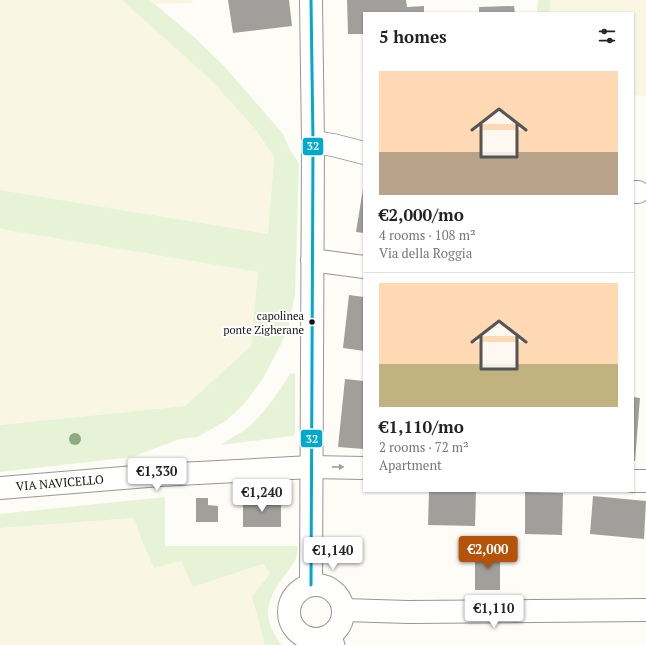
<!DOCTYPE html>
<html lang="en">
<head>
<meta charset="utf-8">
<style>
	:root { --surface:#fff; --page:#f2f2f2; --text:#222; --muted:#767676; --line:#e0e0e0; --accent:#b45309 }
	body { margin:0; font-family:"PT Serif",serif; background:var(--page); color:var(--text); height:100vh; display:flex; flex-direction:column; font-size:15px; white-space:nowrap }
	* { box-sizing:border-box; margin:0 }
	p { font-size:13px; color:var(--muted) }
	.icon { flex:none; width:22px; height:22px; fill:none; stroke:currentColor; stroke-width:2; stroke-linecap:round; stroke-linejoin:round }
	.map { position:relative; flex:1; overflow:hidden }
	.sheet { position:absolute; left:363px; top:12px; width:271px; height:480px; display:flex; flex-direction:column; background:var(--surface); border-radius:0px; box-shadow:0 1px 3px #0004 }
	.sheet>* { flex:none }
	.price { position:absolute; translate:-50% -34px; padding:0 9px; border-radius:4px; background:#fff; color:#222; font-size:13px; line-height:26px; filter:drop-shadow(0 1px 2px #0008) }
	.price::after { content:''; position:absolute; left:50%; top:24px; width:12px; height:9px; margin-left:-6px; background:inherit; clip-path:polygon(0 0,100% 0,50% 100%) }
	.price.on { background:var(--accent); color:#fff }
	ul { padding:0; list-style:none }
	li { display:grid; align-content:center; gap:8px; height:212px; padding:0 16px }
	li+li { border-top:1px solid var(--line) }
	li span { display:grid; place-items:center; height:124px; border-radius:0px; color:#555 }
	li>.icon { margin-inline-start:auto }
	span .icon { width:72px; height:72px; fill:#fffc; stroke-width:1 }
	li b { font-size:17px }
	h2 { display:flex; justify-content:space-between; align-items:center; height:48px; padding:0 16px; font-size:17px }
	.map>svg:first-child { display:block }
</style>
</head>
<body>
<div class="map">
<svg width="646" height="645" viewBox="0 0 646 645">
	<rect width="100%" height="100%" fill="#fdfcf7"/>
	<!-- farmland -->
	<g fill="#f9f7e4">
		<path d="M0,0H122L154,28L212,81L255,129L274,157L268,234L0,190Z"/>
		<path d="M150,0H192L193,3L155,4Z"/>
		<path d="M550,0H646V96L633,95V13H550Z"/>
		<path d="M0,229L258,272L251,346L185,406L0,425Z"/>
		<path d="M134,518L142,541L154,568L181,561L193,587L263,564L270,574L263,636L265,645H0V528Z"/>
	</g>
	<!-- green -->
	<g fill="#e7f3d7">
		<path d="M122,0H150L194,37L223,65L251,97L283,134L290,150L299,163L295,294L288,328L281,344L262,380L244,404L226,421L197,437L180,439L132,457L0,472V425L185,406L251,346L258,272L0,229V190L268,234L274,157L255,129L212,81Z"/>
		<path d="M538,0H550V13H537Z"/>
		<path d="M295,373V433L293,436L220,445C227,440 235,436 242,432C262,417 277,395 290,374Z"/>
		<path d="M165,497V546H297C299,556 294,563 288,571C267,598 259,616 282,645H265L252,596L270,574L263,564L193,587L181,561L154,568L142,541L134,518L0,528V514Z"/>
	</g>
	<!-- building -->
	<g fill="#a19f9c">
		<path d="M228,0H289L292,26L233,33Z"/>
		<path d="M347,0H406L407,7L424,6V13H364V34H348Z"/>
		<path d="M514,6L515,13H479V7Z"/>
		<path d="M363,189H364V233L356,232Z"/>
		<path d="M349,295L364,297V351L343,348Z"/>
		<path d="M345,379L364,381V449L338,447Z"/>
		<path d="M633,397L640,398L635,461H633Z"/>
		<path d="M429,491H476L475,526L428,525Z"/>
		<path d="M525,492L563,493L562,535L525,534Z"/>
		<path d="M593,496L646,501L644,539L590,534Z"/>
		<path d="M196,498H208V505L218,506V522H196Z"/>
		<rect x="243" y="499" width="38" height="28"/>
		<rect x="475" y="551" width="25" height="39"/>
	</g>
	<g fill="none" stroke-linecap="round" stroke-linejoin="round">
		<!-- lane casing -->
		<g stroke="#979795" stroke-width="13">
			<path id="lane" d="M335,632L339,645"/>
		</g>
		<!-- street casing -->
		<g stroke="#979795" stroke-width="24">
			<g id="street">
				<path d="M313,142L333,145L364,153"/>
				<path d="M633,192H638"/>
				<path d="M312,260L364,267"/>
				<path d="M633,481H646"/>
				<path id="s1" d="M0,488L160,475L311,467L364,468"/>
				<circle cx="316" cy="612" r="27"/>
				<path d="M311,585L313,142L311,0"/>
				<path d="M344,610L408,612L646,610"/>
			</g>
		</g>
		<!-- lane -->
		<use href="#lane" stroke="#fffffe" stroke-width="11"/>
		<!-- street -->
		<use href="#street" stroke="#fffffe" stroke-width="22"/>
		<!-- bus-1 casing -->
		<g stroke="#fff" stroke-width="6">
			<path id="bus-1" d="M311,585L313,142L311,0"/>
		</g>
		<!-- bus-1 -->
		<use href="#bus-1" stroke="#00a9ce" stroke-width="3"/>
	</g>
	<!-- trees -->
	<circle fill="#8cac80" cx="75" cy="439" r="6"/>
	<!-- one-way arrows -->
	<defs><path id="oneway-solid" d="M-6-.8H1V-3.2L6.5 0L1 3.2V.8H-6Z"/></defs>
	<use fill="#a0a09f" href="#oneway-solid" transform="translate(338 467) rotate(1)"/>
	<!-- markers -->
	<circle fill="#111" stroke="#fff" stroke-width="1.5" cx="312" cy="322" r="3.5"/>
	<g text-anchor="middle" stroke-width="4" stroke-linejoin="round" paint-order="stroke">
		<!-- bus labels -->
		<g font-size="11" fill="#111" stroke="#fff" text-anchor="end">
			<text x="304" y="320">capolinea<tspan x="304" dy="14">ponte Zigherane</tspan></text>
		</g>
		<!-- street labels -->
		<g font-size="12" fill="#111" stroke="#fff">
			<text dy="4" stroke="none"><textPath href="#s1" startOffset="60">VIA NAVICELLO</textPath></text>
		</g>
	</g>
	<g stroke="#fff" stroke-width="1.5">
		<rect x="302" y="137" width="22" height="19" rx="4" fill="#00a9ce"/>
		<rect x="300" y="429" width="23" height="19" rx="4" fill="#00a9ce"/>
	</g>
	<g font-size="11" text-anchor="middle" font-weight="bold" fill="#fff">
		<text x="313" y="150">32</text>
		<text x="312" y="443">32</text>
	</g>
</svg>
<b class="price" style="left:157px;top:492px">€1,330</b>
<b class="price" style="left:262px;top:513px">€1,240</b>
<b class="price on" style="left:488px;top:570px">€2,000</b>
<b class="price" style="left:333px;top:571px">€1,140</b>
<b class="price" style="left:494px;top:629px">€1,110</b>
<section class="sheet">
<h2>5 homes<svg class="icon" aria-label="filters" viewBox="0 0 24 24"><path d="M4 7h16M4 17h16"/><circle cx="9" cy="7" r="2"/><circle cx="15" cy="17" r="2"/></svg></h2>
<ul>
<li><span style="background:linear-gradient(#ffd9b3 65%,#b9a48a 0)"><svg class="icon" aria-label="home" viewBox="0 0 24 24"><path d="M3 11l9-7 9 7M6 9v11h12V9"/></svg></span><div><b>€2,000/mo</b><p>4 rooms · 108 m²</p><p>Via della Roggia</p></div></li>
<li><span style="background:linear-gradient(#ffd9b3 65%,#c2b280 0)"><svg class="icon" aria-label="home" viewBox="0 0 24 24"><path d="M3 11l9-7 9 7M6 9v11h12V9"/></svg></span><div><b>€1,110/mo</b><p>2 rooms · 72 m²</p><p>Apartment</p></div></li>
</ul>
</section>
</div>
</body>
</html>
